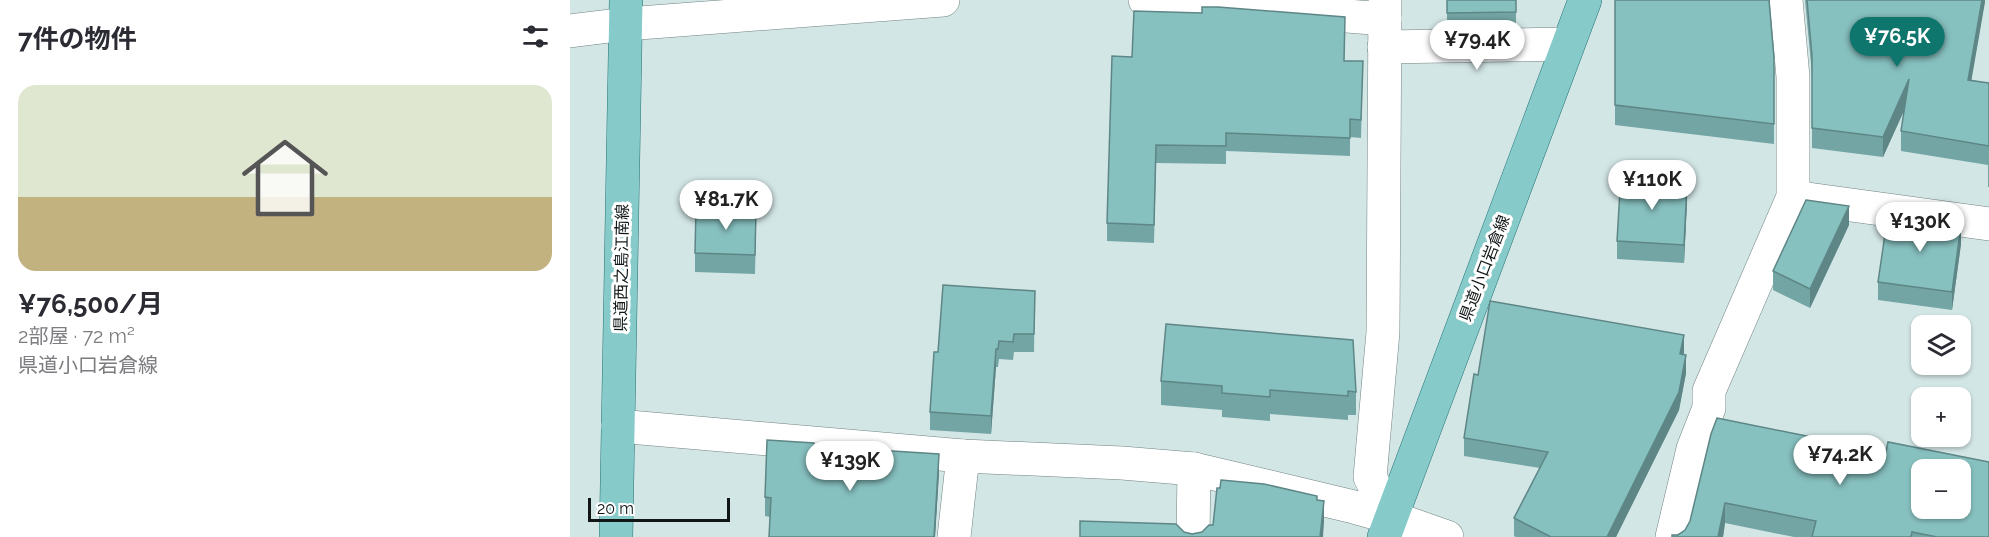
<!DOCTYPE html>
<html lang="ja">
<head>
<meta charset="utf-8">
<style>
	:root { --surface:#fff; --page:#f7f7f7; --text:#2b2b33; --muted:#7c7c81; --accent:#0f766e }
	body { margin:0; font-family:Raleway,"Noto Sans JP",sans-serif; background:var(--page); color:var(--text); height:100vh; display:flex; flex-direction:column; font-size:22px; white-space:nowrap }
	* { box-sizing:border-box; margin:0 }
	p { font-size:20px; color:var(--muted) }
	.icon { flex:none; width:33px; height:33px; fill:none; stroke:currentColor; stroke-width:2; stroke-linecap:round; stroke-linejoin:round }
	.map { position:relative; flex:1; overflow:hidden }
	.details { display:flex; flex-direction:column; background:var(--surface); width:570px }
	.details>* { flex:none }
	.fabs { position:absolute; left:1341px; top:315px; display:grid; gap:12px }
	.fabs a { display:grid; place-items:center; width:60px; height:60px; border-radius:12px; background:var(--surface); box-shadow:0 2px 4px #0004; font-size:30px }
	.scale { position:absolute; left:18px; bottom:15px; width:142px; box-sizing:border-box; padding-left:6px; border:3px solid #101616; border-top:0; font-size:16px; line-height:21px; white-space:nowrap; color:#101616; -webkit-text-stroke:4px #fff; paint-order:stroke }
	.price { position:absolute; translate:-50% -51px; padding:0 14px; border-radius:21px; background:#fff; color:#222; font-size:20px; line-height:39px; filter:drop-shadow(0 2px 3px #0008) }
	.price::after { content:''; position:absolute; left:50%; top:36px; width:18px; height:14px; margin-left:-9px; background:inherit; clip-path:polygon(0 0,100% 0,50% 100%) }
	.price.active { background:var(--accent); color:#fff }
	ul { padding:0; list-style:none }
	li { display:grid; align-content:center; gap:12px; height:318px; padding:0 18px }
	li span { display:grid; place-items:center; height:186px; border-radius:18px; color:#555 }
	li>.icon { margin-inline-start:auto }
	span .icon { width:108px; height:108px; fill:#fffc; stroke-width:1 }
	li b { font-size:26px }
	h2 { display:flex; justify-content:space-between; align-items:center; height:72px; padding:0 18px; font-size:26px }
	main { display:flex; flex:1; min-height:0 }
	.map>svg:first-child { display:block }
</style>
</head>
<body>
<main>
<section class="details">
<h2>7件の物件<svg class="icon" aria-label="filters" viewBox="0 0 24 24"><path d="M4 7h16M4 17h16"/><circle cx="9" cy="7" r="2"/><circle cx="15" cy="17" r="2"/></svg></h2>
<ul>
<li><span style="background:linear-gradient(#dfe7d0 60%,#c2b280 0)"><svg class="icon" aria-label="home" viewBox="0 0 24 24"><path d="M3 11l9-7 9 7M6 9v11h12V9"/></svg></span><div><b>¥76,500/月</b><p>2部屋 · 72 m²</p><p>県道小口岩倉線</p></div></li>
</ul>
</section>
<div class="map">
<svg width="1419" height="537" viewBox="0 0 1419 537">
	<rect width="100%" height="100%" fill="#d3e6e6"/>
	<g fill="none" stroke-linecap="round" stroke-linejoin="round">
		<!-- minor casing -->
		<g stroke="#728382" stroke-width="34">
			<g id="minor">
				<path d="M575,0L815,19"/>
				<path d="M815,0L813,332L800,477L820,517"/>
				<path d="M0,31L56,24L373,0"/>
				<path d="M814,47L998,44"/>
				<path d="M1223,197L1419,224"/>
				<path d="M48,426L393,456L552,463L624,469L784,507L820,517L877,537"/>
				<path d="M384,537L393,456"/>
				<path d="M623,537L624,469"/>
				<path d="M1102,537L1123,449L1139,408V391L1223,197V77L1216,0"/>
			</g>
		</g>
		<!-- major casing -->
		<g stroke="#297474" stroke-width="34">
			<g id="major">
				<path d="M46,537L56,0"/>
				<path d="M814,537L1015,0"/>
			</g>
		</g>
		<!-- minor -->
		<use href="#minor" stroke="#fff" stroke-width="33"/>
		<!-- major -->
		<use href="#major" stroke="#86caca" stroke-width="33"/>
	</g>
	<!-- wall -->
	<g fill="#73a5a4">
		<path d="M877,0H946V26L877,27Z"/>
		<path d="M1045,0L1204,58V144L1045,125Z"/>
		<path d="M1235,0H1415L1401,80L1419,83V187H1418V165L1331,151V131L1335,109L1313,157L1242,148V75Z"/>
		<path d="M775,35L774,61H793L791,138L780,137V156L656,151V164L586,163L584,243L537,241V223L562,57Z"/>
		<path d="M1117,202L1114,263L1047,259V241Z"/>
		<path d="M1279,225L1240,308L1203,290V271Z"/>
		<path d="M186,229L185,274L125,272V253Z"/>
		<path d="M1391,244L1382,310L1308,300V282Z"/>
		<path d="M465,291L464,352H444L443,360L429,359L428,367H426L421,434L360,430V412Z"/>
		<path d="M1114,352L1116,373L1109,410L1046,537H946L944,536V518L970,468L894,456V438L908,375Z"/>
		<path d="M591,381L786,392V415H778V420L700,414V421L652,417V410L591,405Z"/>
		<path d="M1141,434L1419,537H1224L1155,523L1153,537H1102L1115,530L1120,521Z"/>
		<path d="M244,446L369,473L365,537H199L200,517L195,516V497Z"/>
	</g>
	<!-- shaded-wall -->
	<g fill="#5e8686">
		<path d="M1412,0H1415V2L1398,100V80Z"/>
		<path d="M1339,79V99L1313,157V137Z"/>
		<path d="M1117,184V202L1114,263V245Z"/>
		<path d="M1279,206V225L1240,308V289Z"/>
		<path d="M1391,225V244L1382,310V292Z"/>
		<path d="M1114,335V352L1110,372V354Z"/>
		<path d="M426,349V367L421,434V416Z"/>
		<path d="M1116,355V373L1109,410L1046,537H1037Z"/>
		<path d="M369,454V473L365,537H364Z"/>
		<path d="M754,501V522L753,537H750Z"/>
		<path d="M1155,503V523L1153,537H1148Z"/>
	</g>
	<!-- building -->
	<g fill="#86c0bf" stroke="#5e8686" stroke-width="1.5" fill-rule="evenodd">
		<path d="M877,0H946V12L877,13Z"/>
		<path d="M1045,0H1199L1204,58V124L1045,105Z"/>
		<path d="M1237,0H1412L1398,80L1419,83V146L1331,131L1339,79L1313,137L1242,128V56Z"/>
		<path d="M632,7H648L775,17L774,61H793L791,120L780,119V138L656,133V146L586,145L584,225L537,223L542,56L562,57L564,11L632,13Z"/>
		<path d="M1051,174L1117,184L1114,245L1047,241Z"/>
		<path d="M1236,200L1279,206L1240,289L1203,271Z"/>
		<path d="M126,208L186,210L185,255L125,253Z"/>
		<path d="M1318,214L1391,225L1382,292L1308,282Z"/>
		<path d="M373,285L465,291L464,334H444L443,342L429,341L428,349H426L421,416L360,412L364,352H368Z"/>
		<path d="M920,301L1114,335L1110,354L1116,355L1109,392L1037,537H981L944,518L978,452L894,438L904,374L908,375Z"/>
		<path d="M596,324L783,340L786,392L778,391V396L700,390V397L652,393V386L591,381Z"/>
		<path d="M1147,418L1316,452L1318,442L1419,462V537H1367L1342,532L1341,537H1242L1246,521L1155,503L1148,537H1102V535H1108L1115,530L1120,521L1141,434ZM1352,470H1390V508H1352Z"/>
		<path d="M197,440L244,443V446L369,454L364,537H199L201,498L195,497Z"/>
		<path d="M651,480L694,484L747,496V500L754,501L750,537H510V521L606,524L614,532L622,534L632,532L639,525H643L647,488H650Z"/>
	</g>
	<g text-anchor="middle" stroke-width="6" stroke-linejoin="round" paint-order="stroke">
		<!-- street labels -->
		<g font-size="16" fill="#101616" stroke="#fff">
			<text transform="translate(51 268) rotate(-89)" y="6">県道西之島江南線</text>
			<text transform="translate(914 268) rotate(-69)" y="6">県道小口岩倉線</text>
		</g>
	</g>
</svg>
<div class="fabs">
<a><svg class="icon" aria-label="layers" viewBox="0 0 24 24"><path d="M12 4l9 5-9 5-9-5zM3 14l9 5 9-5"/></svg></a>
<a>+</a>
<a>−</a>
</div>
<div class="scale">20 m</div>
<b class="price active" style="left:1327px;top:68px">¥76.5K</b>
<b class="price" style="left:907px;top:71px">¥79.4K</b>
<b class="price" style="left:1082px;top:211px">¥110K</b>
<b class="price" style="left:156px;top:231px">¥81.7K</b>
<b class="price" style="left:1350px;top:253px">¥130K</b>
<b class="price" style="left:1270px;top:486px">¥74.2K</b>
<b class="price" style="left:280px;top:492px">¥139K</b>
</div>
</main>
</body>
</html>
